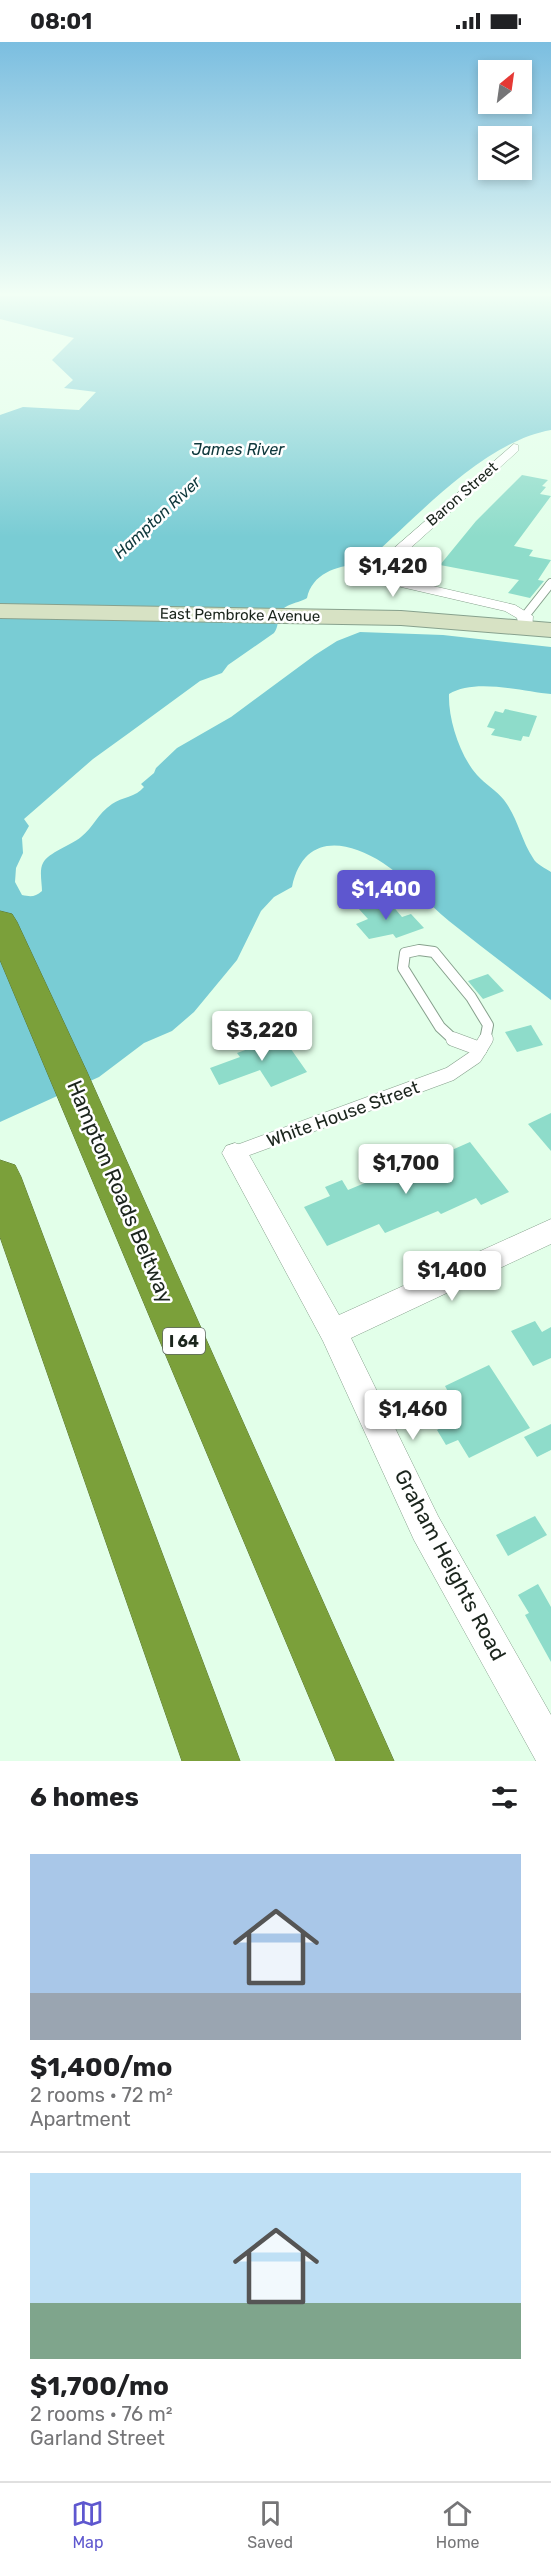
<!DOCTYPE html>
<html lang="en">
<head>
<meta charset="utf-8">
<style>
	:root { --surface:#fff; --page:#f6f6f6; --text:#202124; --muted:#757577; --line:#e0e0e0; --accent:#5e57cf }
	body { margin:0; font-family:Rubik,sans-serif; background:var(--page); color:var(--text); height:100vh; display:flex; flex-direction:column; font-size:22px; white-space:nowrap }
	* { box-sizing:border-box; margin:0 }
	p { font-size:20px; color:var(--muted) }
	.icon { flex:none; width:33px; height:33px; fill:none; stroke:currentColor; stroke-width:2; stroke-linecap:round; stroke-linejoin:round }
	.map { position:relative; height:1719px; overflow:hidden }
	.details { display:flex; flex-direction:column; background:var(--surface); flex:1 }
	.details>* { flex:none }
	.needle { width:39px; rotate:29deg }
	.buttons { position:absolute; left:478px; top:18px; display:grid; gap:12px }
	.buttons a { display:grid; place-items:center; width:54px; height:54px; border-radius:0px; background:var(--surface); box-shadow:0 3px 9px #0003; font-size:30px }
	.price { position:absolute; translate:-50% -51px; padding:0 14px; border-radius:6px; background:#fff; color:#222; font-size:20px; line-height:39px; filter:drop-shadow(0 2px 3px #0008) }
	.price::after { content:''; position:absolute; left:50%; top:36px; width:18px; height:14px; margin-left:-9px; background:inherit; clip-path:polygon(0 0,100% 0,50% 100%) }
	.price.selected { background:var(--accent); color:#fff }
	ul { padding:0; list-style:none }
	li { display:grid; align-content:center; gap:12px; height:318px; padding:0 30px }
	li+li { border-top:2px solid var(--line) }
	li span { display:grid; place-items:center; height:186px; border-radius:0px; color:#555 }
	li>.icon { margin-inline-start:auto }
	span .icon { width:108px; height:108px; fill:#fffc; stroke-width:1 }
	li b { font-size:26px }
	h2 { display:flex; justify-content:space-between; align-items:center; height:72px; padding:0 30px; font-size:26px }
	.status { display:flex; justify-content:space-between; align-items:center; height:42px; padding:0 30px; background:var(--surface); direction:ltr }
	.status svg { height:16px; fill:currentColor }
	.dock { display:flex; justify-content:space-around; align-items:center; height:84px; border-top:2px solid var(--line); background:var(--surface); font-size:16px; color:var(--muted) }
	.dock a { display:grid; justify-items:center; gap:3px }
	.dock .selected { color:var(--accent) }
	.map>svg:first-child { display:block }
</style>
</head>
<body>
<div class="status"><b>08:01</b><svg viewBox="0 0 49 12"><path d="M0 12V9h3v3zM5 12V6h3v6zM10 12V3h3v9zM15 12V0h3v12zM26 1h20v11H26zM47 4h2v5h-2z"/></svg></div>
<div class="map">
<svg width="551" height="1719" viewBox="0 0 551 1719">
	<rect width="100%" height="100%" fill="#e2ffe9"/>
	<!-- water -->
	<path fill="#79ccd4" d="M0,254H551V388C481,400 411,482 362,523C339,522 312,531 307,556C299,561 284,562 280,571C277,578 279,584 274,591L228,623L222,631L200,639L129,691L93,717L24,777L29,784L22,796L23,811L16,826L15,840L22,853C31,855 35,855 42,849C42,841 39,828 43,821C49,810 70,804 81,795C94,785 97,772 112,762C122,755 136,755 144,745L141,742L154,731L156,726L177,706L231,675L315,613L337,599L360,590L443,593L551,605V652C522,649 474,636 449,652C448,677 460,714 477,733C485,742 497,749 504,758C518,776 521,798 533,816C536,822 545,826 551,830V958C517,932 483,906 449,879C427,861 407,837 383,821C344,796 303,793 292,845L274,855L261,869L237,918L194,970L172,989L144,1001L99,1035L0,1080V373L23,365L79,368L96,350L64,346L73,338L52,318L74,296L0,277Z"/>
	<!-- building -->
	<g fill="#8edcca">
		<path d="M522,433L548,438L542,444L546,445L540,452L551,454L514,504L533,508L529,514L551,518L538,538L544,539L530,556L508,551L519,538L440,523L476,479Z"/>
		<path d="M505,667L537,674L529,695L523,694L521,699L491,693L495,687L487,685L495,669L503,671Z"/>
		<path d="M386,856L402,875L411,872L424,886L396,896L393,892L369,897L356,882L368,877L358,866Z"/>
		<path d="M488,932L504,949L483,957L468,939Z"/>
		<path d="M531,983L543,1003L517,1010L505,990Z"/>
		<path d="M279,990L307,1030L271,1045L260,1028L219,1043L210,1026L240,1015L237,1011L248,1007L245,1003Z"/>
		<path d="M551,1071V1109L528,1082Z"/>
		<path d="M470,1100L509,1150L481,1163L476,1156L441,1172L438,1169L385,1191L379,1182L327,1204L304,1165L330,1154L325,1145L342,1138L348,1148L384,1133L386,1137Z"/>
		<path d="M535,1279L542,1290L551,1285V1316L533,1324L511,1289Z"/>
		<path d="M489,1323L530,1386L469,1416L458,1398L446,1403L437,1388L449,1381L438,1363L452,1357L445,1344Z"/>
		<path d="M551,1382V1408L537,1415L524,1395Z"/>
		<path d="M535,1474L547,1493L508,1514L496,1493Z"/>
		<path d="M538,1542L551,1565V1620L525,1573L529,1571L518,1553Z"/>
	</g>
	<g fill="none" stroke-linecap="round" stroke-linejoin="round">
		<!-- lane-far3 casing -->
		<g stroke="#87a18d" stroke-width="8">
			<path id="lane-far3" d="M549,543L551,541"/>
		</g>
		<!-- lane-far2 casing -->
		<g stroke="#87a18d" stroke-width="10">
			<path id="lane-far2" d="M525,574L551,541"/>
		</g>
		<!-- lane-far1 casing -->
		<g stroke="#87a18d" stroke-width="12">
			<path id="lane-far1" d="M454,998L440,985L403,926L405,911L419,908L434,910L471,955L488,983L485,998"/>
		</g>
		<!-- lane casing -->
		<g stroke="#87a18d" stroke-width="15">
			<g id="lane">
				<path d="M453,997L480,1007"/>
				<path d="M480,1007L486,997"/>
				<path d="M235,1111L450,1032L475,1015L480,1007"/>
			</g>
		</g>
		<!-- street casing -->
		<g stroke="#87a18d" stroke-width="1">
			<g id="street">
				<path d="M514,402L518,403V409L385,529L394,535L515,563L533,574L532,588H520L517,576L505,569L384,541L369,529L371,526Z"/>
				<path d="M235,1101L244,1104L339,1273L551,1177V1202L351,1296L438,1474L551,1673V1719H536L414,1498L323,1299L222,1111L226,1104Z"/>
			</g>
		</g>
		<!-- secondary casing -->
		<g stroke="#87a18d" stroke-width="2">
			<path id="secondary" d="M0,562L401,569L551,581V595L401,583L0,576Z"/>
		</g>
		<!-- highway casing -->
		<g stroke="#597530" stroke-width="1">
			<g id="highway">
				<path d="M0,869L12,872L17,880L87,1030L394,1719H336L0,918Z"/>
				<path d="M0,1118L15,1123L21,1135L240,1719H182L0,1195Z"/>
			</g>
		</g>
		<!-- lane-far3 -->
		<use href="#lane-far3" stroke="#fff" stroke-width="7"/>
		<!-- lane-far2 -->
		<use href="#lane-far2" stroke="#fff" stroke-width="8"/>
		<!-- lane-far1 -->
		<use href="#lane-far1" stroke="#fff" stroke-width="10"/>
		<!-- lane -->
		<use href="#lane" stroke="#fff" stroke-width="14"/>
		<!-- street -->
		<use href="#street" fill="#fff" fill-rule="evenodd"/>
		<!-- secondary -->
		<use href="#secondary" fill="#d7e2c4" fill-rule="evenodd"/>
		<!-- highway -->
		<use href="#highway" fill="#7ba03a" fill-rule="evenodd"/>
	</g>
	<!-- sky -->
	<linearGradient id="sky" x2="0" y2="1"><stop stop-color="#7bbee0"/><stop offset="0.51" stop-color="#f2fff5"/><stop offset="1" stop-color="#f2fff5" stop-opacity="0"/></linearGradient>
	<rect width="551" height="495" fill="url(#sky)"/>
	<g text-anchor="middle" stroke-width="5" stroke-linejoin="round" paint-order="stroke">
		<!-- far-street labels -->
		<g font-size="15" fill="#1b251d" stroke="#fff">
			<text transform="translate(462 452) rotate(-41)" y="5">Baron Street</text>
			<text transform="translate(240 573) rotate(1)" y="5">East Pembroke Avenue</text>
		</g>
		<!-- far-water labels -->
		<g font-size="16" font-style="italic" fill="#0e373b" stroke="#fff">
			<text x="238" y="413">James River</text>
			<text transform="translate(157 475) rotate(-43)" y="6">Hampton River</text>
		</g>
		<!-- shield labels -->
		<rect fill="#fff" stroke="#5f6661" stroke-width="1.5" x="163" y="1286" width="42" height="26" rx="4.5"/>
		<g font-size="16" font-weight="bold" fill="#1b251d">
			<text x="184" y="1305">I 64</text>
		</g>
		<!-- street labels -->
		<g font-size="18" fill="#1b251d" stroke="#fff">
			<text transform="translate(343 1072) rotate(-20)" y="6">White House Street</text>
		</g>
		<!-- near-street labels -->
		<g font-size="21" fill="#1b251d" stroke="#fff">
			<text transform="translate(120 1150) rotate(67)" y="7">Hampton Roads Beltway</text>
			<text transform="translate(450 1523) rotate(62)" y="7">Graham Heights Road</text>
		</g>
	</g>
</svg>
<div class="buttons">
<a><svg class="needle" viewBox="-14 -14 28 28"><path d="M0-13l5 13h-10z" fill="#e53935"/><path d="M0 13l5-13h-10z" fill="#757577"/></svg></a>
<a><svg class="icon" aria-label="layers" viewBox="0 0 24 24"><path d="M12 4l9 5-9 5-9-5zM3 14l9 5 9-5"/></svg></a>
</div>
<b class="price" style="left:393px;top:556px">$1,420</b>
<b class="price selected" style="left:386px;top:879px">$1,400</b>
<b class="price" style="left:262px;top:1020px">$3,220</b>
<b class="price" style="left:406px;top:1153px">$1,700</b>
<b class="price" style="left:452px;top:1260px">$1,400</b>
<b class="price" style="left:413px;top:1399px">$1,460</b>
</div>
<section class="details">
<h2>6 homes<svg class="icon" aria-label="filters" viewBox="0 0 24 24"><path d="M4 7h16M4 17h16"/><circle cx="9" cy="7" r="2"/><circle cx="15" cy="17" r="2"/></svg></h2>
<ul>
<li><span style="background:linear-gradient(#a9c7e8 75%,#9aa5b1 0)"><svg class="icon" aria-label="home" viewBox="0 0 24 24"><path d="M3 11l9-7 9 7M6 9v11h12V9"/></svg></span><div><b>$1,400/mo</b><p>2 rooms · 72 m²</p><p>Apartment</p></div></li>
<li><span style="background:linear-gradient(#bfe0f5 70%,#7fa58c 0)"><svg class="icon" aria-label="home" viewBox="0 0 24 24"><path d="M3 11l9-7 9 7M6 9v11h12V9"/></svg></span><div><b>$1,700/mo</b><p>2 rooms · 76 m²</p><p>Garland Street</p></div></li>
</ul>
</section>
<nav class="dock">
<a class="selected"><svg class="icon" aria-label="map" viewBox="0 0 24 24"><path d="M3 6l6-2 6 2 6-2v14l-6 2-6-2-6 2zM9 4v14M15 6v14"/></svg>Map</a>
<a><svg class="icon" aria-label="saved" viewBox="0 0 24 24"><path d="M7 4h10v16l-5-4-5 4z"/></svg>Saved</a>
<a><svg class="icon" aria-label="home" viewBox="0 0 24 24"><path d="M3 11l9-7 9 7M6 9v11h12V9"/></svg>Home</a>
</nav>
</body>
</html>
